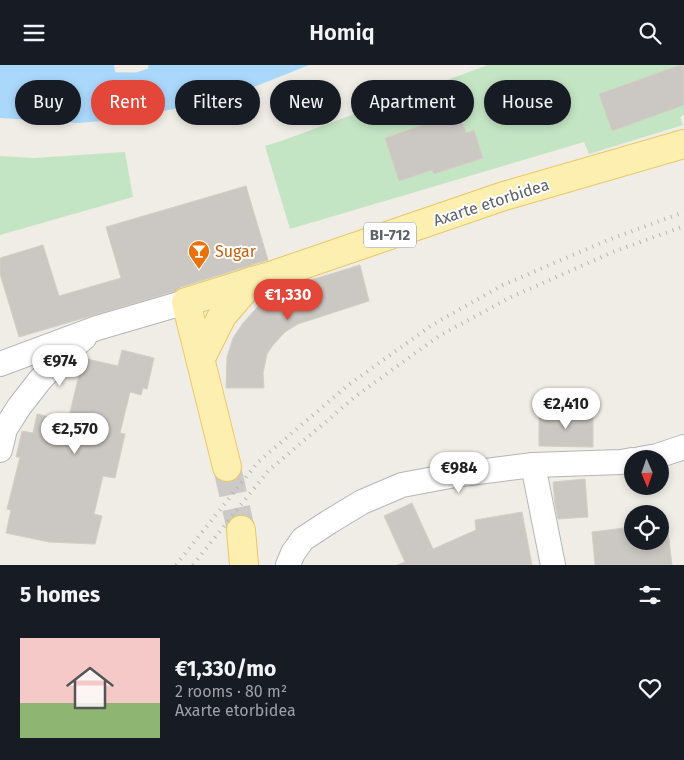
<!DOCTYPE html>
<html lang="en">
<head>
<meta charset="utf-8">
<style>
	:root { --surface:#171b24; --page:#20242c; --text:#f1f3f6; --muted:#9ea1a6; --line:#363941; --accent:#e24739 }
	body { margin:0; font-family:"Fira Sans",sans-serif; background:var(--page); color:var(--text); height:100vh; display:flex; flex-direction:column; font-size:19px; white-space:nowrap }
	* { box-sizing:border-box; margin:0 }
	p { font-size:16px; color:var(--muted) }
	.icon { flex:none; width:28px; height:28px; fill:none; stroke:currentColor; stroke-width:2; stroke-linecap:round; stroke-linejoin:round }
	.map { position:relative; height:500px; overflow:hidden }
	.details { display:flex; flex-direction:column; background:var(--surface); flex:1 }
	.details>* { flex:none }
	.top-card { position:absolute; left:15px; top:15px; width:655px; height:45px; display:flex; gap:10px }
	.needle { width:32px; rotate:178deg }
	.buttons { position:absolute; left:624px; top:385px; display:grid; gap:10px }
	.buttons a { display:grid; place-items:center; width:45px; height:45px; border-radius:50%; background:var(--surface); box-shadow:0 2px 8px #0003; font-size:25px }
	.price { position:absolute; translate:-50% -42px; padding:0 11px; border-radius:18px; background:#fff; color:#222; font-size:16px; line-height:32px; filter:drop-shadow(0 1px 2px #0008) }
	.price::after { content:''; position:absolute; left:50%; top:30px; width:15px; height:11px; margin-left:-8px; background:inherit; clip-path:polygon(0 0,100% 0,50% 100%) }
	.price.on { background:var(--accent); color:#fff }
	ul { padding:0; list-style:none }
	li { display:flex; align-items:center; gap:15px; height:125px; padding:0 20px }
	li+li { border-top:1px solid var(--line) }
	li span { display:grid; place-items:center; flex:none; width:140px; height:100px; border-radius:0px; color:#555 }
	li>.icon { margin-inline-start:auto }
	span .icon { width:60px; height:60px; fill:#fffc; stroke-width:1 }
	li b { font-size:21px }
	h2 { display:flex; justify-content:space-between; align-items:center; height:60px; padding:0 20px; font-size:21px }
	.chip { padding:0 18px; border-radius:22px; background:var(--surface); box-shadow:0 2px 8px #0003; font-size:18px; line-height:45px }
	.chip.on { background:var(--accent); color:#fff }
	header { display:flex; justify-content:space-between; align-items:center; height:65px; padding:0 20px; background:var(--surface); font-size:22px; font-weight:600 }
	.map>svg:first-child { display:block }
</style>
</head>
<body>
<header><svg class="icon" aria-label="menu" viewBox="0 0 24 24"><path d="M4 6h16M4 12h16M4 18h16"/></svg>Homiq<svg class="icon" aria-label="search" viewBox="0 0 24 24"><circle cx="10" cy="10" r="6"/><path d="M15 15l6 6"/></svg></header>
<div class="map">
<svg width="684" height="500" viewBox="0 0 684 500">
	<rect width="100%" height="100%" fill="#efede6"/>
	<!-- green -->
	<g fill="#c4e5c4">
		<path d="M488,0H684V50L680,52L683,60L589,89L584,77L290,164L265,81L281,76Z"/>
		<path d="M125,87L133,132L0,170V91L34,93Z"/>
	</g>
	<!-- water -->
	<g fill="#aad8fb">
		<path d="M0,0H114L125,54L79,58L0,53Z"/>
		<path d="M148,0H309L259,20L201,39L152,48Z"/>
	</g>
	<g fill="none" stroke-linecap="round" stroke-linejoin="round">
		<!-- river -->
		<path stroke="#aad8fb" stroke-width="39" d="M0,26L139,27L222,0"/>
	</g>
	<!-- building -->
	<g fill="#cbc8c3" stroke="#d4cfc5">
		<path d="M680,0H684V40L612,66L599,29Z"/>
		<path d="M459,48L466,68L474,65L483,93L434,109L432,105L399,116L385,73Z"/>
		<path d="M246,121L268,195L181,222L176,226L19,272L0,209V193L43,180L59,231L121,213L106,162Z"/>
		<path d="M360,200L369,236L298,259L285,267L273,280L267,289L263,308L264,323H226L227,292L233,273L243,258L262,237L288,222Z"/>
		<path d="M122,285L154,293L147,324L143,323L141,330L130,327L120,368L125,369L115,413L103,411L94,449L102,451L95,479L49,477L6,468L11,445L7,444L20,392H16L22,366L33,368L37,349L68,356L83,293L118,301Z"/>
		<path d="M539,348H593V382L539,381Z"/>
		<path d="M585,414L588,452L558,454L555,439L553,417Z"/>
		<path d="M412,438L433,484L476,465L475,455L522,447L532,500H397L405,497L384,451Z"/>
		<path d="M667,458L672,500H595L592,467L632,462V476H660V459Z"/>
	</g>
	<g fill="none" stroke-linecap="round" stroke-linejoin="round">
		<!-- major-tunnel -->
		<path stroke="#cbcac6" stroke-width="28" stroke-dasharray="28 14" stroke-linecap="butt" d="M227,402L241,465"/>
		<!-- minor casing -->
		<g stroke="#b3b6ba" stroke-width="26">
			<g id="minor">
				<path d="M0,299L97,263L186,237"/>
				<path d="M0,385L5,364L19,342L40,315L68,286L84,273"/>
				<path d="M640,394L657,391L684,382"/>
				<path d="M533,400L553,500"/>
				<path d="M288,500L293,488L303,474L329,457L362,437L402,420L455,410L533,400L621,397L632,395"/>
			</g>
		</g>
		<!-- major casing -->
		<g stroke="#ecc663" stroke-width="30">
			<g id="major">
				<path d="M201,293L222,251L252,216"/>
				<path d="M227,402L186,237L276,209L504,131L684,79"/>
				<path d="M241,465L244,500"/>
			</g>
		</g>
		<!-- minor -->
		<use href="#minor" stroke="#fff" stroke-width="24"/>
		<!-- major -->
		<use href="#major" stroke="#fcefaf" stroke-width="28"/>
		<!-- rail -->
		<g stroke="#b4b5b6" stroke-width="4" stroke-dasharray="1 6" stroke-linecap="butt">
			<path d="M176,500L258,397L347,321L432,260L503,220L608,175L684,147"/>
			<path d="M193,500L268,406L356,331L439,271L509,233L613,187L684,161"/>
		</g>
	</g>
	<!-- icons -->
	<defs>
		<g id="bar-pin" transform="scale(1.125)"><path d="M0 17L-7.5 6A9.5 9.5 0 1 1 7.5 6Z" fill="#e8710a" stroke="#fff"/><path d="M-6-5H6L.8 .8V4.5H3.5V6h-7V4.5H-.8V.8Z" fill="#fff"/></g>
	</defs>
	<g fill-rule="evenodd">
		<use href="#bar-pin" x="199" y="186"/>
	</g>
	<g text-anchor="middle" stroke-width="4" stroke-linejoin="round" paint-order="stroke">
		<!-- shield labels -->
		<rect fill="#fff" stroke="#8e9094" stroke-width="1" x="364" y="157.5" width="52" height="25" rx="4"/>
		<g font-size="15" font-weight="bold" fill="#5e6166">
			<text x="390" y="175">BI-712</text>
		</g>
		<!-- street labels -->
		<g font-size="16" fill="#5e6166" stroke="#fff">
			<text transform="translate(491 137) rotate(-18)" y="6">Axarte etorbidea</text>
		</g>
		<!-- food labels -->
		<g font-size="16" fill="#c56008" stroke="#fff" text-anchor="start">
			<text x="215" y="192">Sugar</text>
		</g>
	</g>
</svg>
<div class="buttons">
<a><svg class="needle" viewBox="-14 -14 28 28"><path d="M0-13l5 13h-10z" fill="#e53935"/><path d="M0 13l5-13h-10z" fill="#9ea1a6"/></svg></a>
<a><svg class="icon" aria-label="locate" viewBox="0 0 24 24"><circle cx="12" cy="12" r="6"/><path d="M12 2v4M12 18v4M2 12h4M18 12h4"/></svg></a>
</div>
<b class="price on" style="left:288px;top:256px">€1,330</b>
<b class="price" style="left:60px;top:322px">€974</b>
<b class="price" style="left:566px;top:365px">€2,410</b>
<b class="price" style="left:75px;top:390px">€2,570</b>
<b class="price" style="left:459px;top:429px">€984</b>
<div class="top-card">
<a class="chip">Buy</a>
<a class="chip on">Rent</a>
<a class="chip">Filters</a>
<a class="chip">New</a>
<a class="chip">Apartment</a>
<a class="chip">House</a>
</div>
</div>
<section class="details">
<h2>5 homes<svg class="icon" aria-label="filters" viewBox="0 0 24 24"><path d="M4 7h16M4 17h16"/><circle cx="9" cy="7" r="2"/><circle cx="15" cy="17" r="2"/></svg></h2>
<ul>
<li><span style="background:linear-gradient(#f6c9c9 65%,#8fb573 0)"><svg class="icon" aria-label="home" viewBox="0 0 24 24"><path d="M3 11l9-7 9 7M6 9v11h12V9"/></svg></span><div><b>€1,330/mo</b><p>2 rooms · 80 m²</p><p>Axarte etorbidea</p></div><svg class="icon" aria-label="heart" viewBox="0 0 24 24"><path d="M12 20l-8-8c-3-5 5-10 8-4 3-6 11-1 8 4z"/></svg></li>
</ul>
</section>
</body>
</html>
